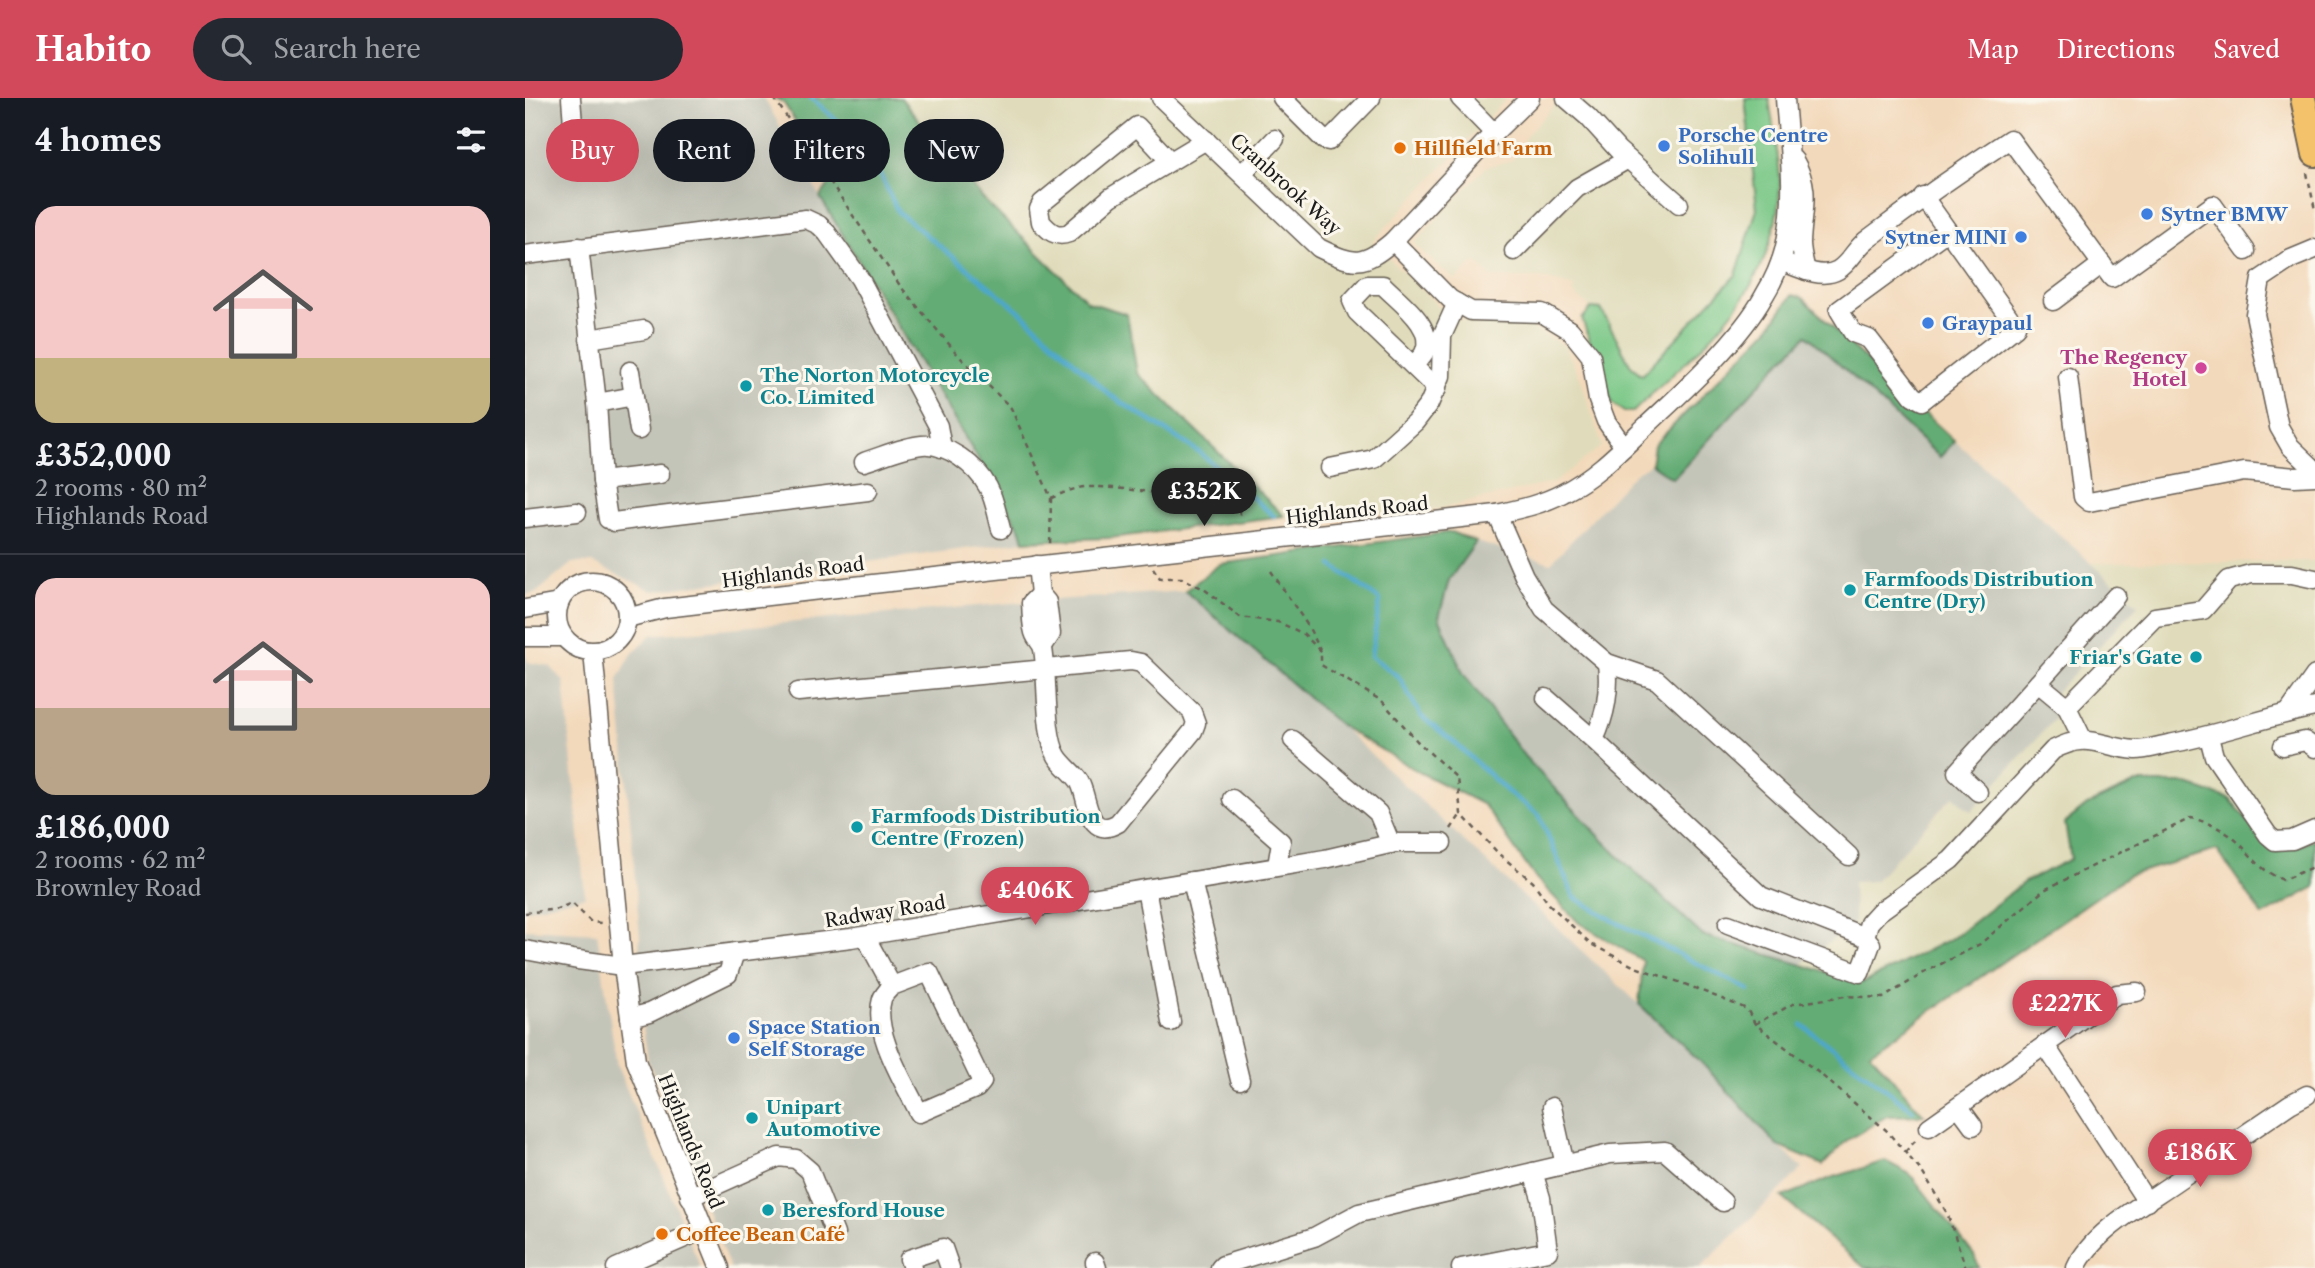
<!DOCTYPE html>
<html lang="en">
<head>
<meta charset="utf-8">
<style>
	:root { --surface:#171b24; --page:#242831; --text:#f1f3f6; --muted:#9ea1a6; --line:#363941; --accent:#d1495b }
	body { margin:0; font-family:"Libre Caslon Text",serif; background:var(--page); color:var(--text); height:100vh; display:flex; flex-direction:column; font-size:26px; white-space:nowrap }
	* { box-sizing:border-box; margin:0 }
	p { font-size:23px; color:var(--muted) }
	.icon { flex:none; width:38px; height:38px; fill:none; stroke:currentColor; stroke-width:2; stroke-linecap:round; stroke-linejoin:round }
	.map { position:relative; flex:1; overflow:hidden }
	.sheet { display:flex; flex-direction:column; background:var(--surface); width:525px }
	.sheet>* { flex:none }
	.banner { position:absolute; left:21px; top:21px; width:665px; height:63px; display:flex; gap:14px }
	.price { position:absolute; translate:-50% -60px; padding:0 16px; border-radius:24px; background:var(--accent); color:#fff; font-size:23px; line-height:46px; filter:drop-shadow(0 2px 4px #0008) }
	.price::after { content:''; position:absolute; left:50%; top:42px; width:21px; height:16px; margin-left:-10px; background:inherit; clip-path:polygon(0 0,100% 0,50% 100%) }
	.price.current { background:#222; color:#fff }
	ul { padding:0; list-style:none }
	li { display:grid; align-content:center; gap:14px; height:371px; padding:0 35px }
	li+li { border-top:2px solid var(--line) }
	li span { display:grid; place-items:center; height:217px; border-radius:21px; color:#555 }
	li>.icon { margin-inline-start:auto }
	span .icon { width:126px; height:126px; fill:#fffc; stroke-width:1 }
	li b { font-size:30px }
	h2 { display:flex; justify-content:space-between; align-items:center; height:84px; padding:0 35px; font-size:30px }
	.chip { padding:0 24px; border-radius:32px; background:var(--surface); box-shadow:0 7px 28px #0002; font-size:24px; line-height:63px }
	.chip.current { background:var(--accent); color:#fff }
	header { display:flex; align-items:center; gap:42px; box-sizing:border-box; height:98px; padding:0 35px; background:var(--accent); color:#fff }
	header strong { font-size:33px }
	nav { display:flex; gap:38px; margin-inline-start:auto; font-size:24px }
	.search { width:490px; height:63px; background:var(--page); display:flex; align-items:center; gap:18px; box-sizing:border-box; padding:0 24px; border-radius:38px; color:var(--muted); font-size:26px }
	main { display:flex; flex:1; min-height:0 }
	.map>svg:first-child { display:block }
</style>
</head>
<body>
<header>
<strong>Habito</strong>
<div class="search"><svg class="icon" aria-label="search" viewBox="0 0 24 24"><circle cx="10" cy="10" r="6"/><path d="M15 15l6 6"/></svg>Search here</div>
<nav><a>Map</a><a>Directions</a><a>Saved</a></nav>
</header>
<main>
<section class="sheet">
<h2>4 homes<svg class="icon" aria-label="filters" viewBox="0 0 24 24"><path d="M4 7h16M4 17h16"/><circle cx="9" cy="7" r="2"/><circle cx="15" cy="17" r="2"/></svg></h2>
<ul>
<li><span style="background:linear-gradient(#f6c9c9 70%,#c2b280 0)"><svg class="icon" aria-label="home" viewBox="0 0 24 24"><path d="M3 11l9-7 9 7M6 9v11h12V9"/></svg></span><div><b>£352,000</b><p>2 rooms · 80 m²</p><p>Highlands Road</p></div></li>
<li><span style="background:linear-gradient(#f6c9c9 60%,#b9a48a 0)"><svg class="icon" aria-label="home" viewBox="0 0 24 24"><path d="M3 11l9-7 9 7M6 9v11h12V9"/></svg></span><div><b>£186,000</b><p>2 rooms · 62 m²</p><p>Brownley Road</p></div></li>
</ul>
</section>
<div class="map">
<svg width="1790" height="1170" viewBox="0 0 1790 1170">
	<rect width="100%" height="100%" fill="#fbf7ec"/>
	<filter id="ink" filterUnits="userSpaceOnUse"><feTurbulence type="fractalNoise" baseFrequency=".0143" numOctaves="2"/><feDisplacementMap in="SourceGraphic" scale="14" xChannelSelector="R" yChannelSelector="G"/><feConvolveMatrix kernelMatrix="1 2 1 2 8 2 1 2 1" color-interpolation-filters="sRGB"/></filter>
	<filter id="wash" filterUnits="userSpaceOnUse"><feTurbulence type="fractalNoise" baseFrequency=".00686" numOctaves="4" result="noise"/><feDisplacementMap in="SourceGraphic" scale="28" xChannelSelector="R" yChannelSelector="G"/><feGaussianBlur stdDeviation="1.57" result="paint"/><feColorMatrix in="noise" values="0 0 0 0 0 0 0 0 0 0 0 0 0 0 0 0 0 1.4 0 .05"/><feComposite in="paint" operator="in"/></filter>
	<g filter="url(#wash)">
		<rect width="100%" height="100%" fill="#f3d9bb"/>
		<!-- built -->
		<g fill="#e0dcbb">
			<path d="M376,0H982L847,144L928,222L994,223L1040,248L1056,282L1077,348L1030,384L913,411L780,419L759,418L612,275L602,216L563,205L458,101Z"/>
			<path d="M1036,0H1220L1232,111L1211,177L1117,277L1106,268L1077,212L1066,210L1048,195L1049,189L1017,180L967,179L951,163L930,182L889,146L961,69L987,62L996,51L1000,39Z"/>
			<path d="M1790,463V741L1776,747L1745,750L1705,701L1499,784L1431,838L1338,885L1276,867L1329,824L1328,784L1350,783L1429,698L1445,712L1532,617L1520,605L1612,508L1565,465Z"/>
		</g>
		<!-- industrial -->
		<g fill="#c4c5b9">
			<path d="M0,0H239L333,166L496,432L499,443L128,493L67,465H47L11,495L0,497Z"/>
			<path d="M1283,237L1415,358L1430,343L1613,507L1521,605L1533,617L1446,713L1428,698L1350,783L1328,784L1329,824L1276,867L1178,837L1090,755L1000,659L938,575L914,519L924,482L951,444L1026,465L1110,375L1126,366L1148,381L1252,267Z"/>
			<path d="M660,493L819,631L1176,964L1253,1048L1278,1070L1175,1170H205L123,962L112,891L115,838L93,581L107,556L126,537L486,505Z"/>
			<path d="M0,556L3,564L25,568L39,584L60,798L0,812Z"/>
			<path d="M0,831L72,835L92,968L176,1170H0Z"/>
		</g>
		<!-- green -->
		<path fill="#7ac787" stroke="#4b7252" stroke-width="2" d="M1220,0H1244C1247,26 1256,64 1255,90C1248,198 1179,245 1108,314H1099L1087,305L1057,221L1066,210L1076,211L1106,268L1117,277L1211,177L1232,111Z"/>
		<!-- forest -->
		<g fill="#63ac74" stroke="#406448" stroke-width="2">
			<path d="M249,0H376L458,101L563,204L602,216L612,275L759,418L585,440L499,443L496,432L295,99L308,81L258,4Z"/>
			<path d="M1267,197L1278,200L1321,243L1430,343L1415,359L1282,237L1252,267L1148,381L1126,366L1129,347L1244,230Z"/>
			<path d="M926,434L951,444L924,482L914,519L938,575L1000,659L1090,755L1177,837L1338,885L1431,838L1499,784L1546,761L1540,725L1562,707L1611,685H1657L1705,701L1745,750L1776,747L1790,741V789L1738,818L1692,752L1604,777L1345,955L1399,1017L1362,1018L1321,1043L1298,1067L1253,1048L1176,964L1114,906L1118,863L1054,825L1009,778L959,707L896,675L816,628L660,493L695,466Z"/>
			<path d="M1360,1063L1385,1076L1449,1157L1454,1170H1340L1257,1099L1306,1080Z"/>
		</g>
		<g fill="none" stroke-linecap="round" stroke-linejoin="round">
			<!-- stream -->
			<g stroke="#4da7cb" stroke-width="4.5">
				<path d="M286,0L343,50L373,114L496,214L585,297L674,354L749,418"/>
				<path d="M807,467L855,502L846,558L874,579L896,618L930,645L983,694L1014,717L1049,799L1089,823L1224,892"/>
				<path d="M1277,927L1388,1012"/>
			</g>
		</g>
	</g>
	<g filter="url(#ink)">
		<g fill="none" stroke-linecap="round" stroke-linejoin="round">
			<!-- minor casing -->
			<g stroke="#675e54" stroke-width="21">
				<g id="minor">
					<path d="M46,0L51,65"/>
					<path d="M636,0L794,150C829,167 838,169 868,143L925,201L946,213L1017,215L1045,232L1066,258L1073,302L1081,323L1099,349"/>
					<path d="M757,0L799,42L804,43L846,0"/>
					<path d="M935,0L969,35L1005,0"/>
					<path d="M1041,0L1063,19L1093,52L1154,106"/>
					<path d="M1269,62C1287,93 1277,112 1276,145C1276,154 1279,164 1281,173"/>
					<path d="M645,63L612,28L517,105L514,111L516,124C524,133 531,140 544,135L586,99L681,42"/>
					<path d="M717,76L750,41"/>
					<path d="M1398,98L1491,229L1397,303L1388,298L1344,241L1328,235L1314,212L1422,133"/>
					<path d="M868,143L969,35"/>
					<path d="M54,149L72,305L77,383L83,421L89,424L111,421L343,393"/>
					<path d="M1790,151L1766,161L1736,181L1730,216L1754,329L1765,348L1790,372"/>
					<path d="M989,153L1052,90L1103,61"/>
					<path d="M0,157L281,121L294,127L302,135L335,181L413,328L417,350"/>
					<path d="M1256,163C1272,169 1296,182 1313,172C1325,165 1331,149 1343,141C1389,106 1436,73 1485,41L1587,180L1688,107L1721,153"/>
					<path d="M1528,203L1577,166"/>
					<path d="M64,241L119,232"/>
					<path d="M888,268C891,264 897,259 899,255C912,229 873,203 858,187H842L827,203L832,214L912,291"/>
					<path d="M105,273L114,332"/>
					<path d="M1543,279L1558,399L1564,404L1719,374L1770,379L1790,378"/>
					<path d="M72,305L109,298"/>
					<path d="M339,364C358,358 377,349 397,347C422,345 451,367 463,389C470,402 472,417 476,431"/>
					<path d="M805,370L849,361L890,324L904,306L916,278L917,238L932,205"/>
					<path d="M77,383L135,376"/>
					<path d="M972,416L999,478L1019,511L1082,565L1132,582L1324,758"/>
					<path d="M0,420L52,414"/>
					<path d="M512,467L515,496L522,504L526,536L518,548"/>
					<circle cx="67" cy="518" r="35"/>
					<path d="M1591,498L1513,585L1542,609L1630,519L1678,512L1704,482L1726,476H1767L1790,481"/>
					<path d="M0,511L34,505"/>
					<path d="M102,520L140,510L303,491L972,416C995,411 1018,406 1038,395C1070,379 1095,353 1121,328C1159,293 1214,243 1239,198C1250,180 1259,159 1262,138C1271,92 1263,46 1260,0"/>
					<path d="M0,539H37"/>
					<path d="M68,554L98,868L111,963L195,1170"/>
					<path d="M1082,565C1085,593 1081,616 1069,642L1236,798L1340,839L1346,846L1335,875L1203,826"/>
					<path d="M273,594L606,563L616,565L667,614L671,625L668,633L593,725C561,743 564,699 554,683C548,674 538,668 532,658C519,636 523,578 518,551C517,545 512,542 510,537C506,529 507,514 506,505L515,496"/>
					<path d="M1021,600L1069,642"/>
					<path d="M1542,609L1558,642"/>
					<path d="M1763,615L1790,577"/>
					<path d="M1684,639L1689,658L1743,737L1750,743L1767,742L1790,732"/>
					<path d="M768,642L853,715L866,746"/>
					<path d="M1758,648L1780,643L1790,650"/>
					<path d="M1453,694L1432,674L1513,585"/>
					<path d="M707,701L756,744L752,768"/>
					<path d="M667,783L715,982"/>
					<path d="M621,791L646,924"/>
					<path d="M340,838L367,888L404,874L457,984L452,990L394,1015C380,985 347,935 357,901C358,897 363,892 367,888"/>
					<path d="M1340,839L1344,825L1354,814L1426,762L1528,652C1565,632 1576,650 1611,652C1621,652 1633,648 1643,646C1694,637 1740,619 1790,609"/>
					<path d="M0,852L53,862L98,868L326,840L800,761L869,745H917"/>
					<path d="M105,920L124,915L203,876L210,854"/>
					<path d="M1520,947L1592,896L1612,894"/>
					<path d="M1027,1009L1040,1067"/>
					<path d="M1434,1009L1448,1028"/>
					<path d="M1404,1029L1520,947L1622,1104"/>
					<path d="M165,1099L254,1059L271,1061L285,1073L310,1136"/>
					<path d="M570,1164L572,1170"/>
					<path d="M91,1170L178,1132"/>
					<path d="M387,1170L384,1161L418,1150L425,1170"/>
					<path d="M695,1170L698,1167L789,1139L834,1115L1085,1056L1140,1053L1198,1104"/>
					<path d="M936,1170L1023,1153L1016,1100L1008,1074"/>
					<path d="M1551,1170C1567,1134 1620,1105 1653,1082C1690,1057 1728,1031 1765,1006L1782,997"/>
				</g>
			</g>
			<!-- highway casing -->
			<g stroke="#675e54" stroke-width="28">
				<path id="highway" d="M1778,0L1790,56"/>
			</g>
			<!-- path -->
			<g stroke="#675e54" stroke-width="2.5" stroke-dasharray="5 5" stroke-linecap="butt">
				<path d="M249,0L376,189L434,258L486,310L526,400L525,449"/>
				<path d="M1782,75L1790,112"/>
				<path d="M526,400C537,396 550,389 562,389C607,388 652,404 697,391L714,413L717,421"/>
				<path d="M628,470L635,480H657L679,491L715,519L753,524L779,536L796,554V567L857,603L892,643L932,680L936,716L975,757L1008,784L1024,806L1066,846L1110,869L1157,885L1222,911L1230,926L1294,975L1361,1032L1397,1074L1422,1115L1441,1170"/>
				<path d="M746,473L783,528L795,551"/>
				<path d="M926,731L936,716"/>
				<path d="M0,815L32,811L47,805L66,824L77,825"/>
				<path d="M1230,926L1268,906L1320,898L1358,900L1402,873L1455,846L1519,792L1666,720C1682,724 1694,729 1707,739C1728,756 1730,770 1758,782L1790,768"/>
				<path d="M1380,1054L1392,1041"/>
			</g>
			<!-- minor -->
			<use href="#minor" stroke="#fff" stroke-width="18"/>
			<!-- highway -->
			<use href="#highway" stroke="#f3c26a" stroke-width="24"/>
		</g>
	</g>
	<!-- markers -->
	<g fill="#3f7fe0" stroke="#fbf7ec" stroke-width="2.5">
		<circle cx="1139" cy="48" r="7"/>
		<circle cx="1622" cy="116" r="7"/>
		<circle cx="1496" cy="139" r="7"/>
		<circle cx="1403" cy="225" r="7"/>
		<circle cx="209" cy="940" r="7"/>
	</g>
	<g fill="#e8710a" stroke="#fbf7ec" stroke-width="2.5">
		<circle cx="875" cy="50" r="7"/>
		<circle cx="137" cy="1136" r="7"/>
	</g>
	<circle fill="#d1479c" stroke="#fbf7ec" stroke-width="2.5" cx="1676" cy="270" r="7"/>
	<g fill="#0f9aa8" stroke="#fbf7ec" stroke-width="2.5">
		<circle cx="221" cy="288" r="7"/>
		<circle cx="1325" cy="492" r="7"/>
		<circle cx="1671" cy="559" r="7"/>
		<circle cx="332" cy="729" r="7"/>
		<circle cx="227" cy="1020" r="7"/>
		<circle cx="243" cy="1112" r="7"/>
	</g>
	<g text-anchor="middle" stroke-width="6" stroke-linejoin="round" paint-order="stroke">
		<!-- shop labels -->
		<g font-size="19" font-weight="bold" fill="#366cbe" stroke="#fbf7ec" text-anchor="start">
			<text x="1153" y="44">Porsche Centre<tspan x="1153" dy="22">Solihull</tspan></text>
			<text x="1636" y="123">Sytner BMW</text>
			<text x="1482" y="146" text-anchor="end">Sytner MINI</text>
			<text x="1417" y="232">Graypaul</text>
			<text x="223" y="936">Space Station<tspan x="223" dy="22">Self Storage</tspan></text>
		</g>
		<!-- food labels -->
		<g font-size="19" font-weight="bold" fill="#c56008" stroke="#fbf7ec" text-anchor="start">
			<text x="889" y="57">Hillfield Farm</text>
			<text x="151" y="1143">Coffee Bean Café</text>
		</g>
		<!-- street labels -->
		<g font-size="19" fill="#1c1c1c" stroke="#fbf7ec">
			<text transform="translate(761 86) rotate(42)" y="7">Cranbrook Way</text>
			<text transform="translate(832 412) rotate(-6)" y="7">Highlands Road</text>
			<text transform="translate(268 474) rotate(-7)" y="7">Highlands Road</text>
			<text transform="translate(360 813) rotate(-9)" y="7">Radway Road</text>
			<text transform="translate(166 1043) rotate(68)" y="7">Highlands Road</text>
		</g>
		<!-- hotel labels -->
		<g font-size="19" font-weight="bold" fill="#b23c85" stroke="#fbf7ec" text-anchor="end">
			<text x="1662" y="266">The Regency<tspan x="1662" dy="22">Hotel</tspan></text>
		</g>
		<!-- culture labels -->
		<g font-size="19" font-weight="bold" fill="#0d838f" stroke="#fbf7ec" text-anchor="start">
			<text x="235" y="284">The Norton Motorcycle<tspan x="235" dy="22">Co. Limited</tspan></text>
			<text x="1339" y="488">Farmfoods Distribution<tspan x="1339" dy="22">Centre (Dry)</tspan></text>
			<text x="1657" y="566" text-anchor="end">Friar's Gate</text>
			<text x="346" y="725">Farmfoods Distribution<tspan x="346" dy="22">Centre (Frozen)</tspan></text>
			<text x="241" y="1016">Unipart<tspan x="241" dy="22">Automotive</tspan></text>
			<text x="257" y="1119">Beresford House</text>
		</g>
	</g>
</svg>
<b class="price current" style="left:679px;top:430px">£352K</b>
<b class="price" style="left:510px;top:829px">£406K</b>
<b class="price" style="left:1540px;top:942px">£227K</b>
<b class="price" style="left:1675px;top:1091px">£186K</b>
<div class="banner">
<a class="chip current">Buy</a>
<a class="chip">Rent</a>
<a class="chip">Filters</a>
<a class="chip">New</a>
</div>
</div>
</main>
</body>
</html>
